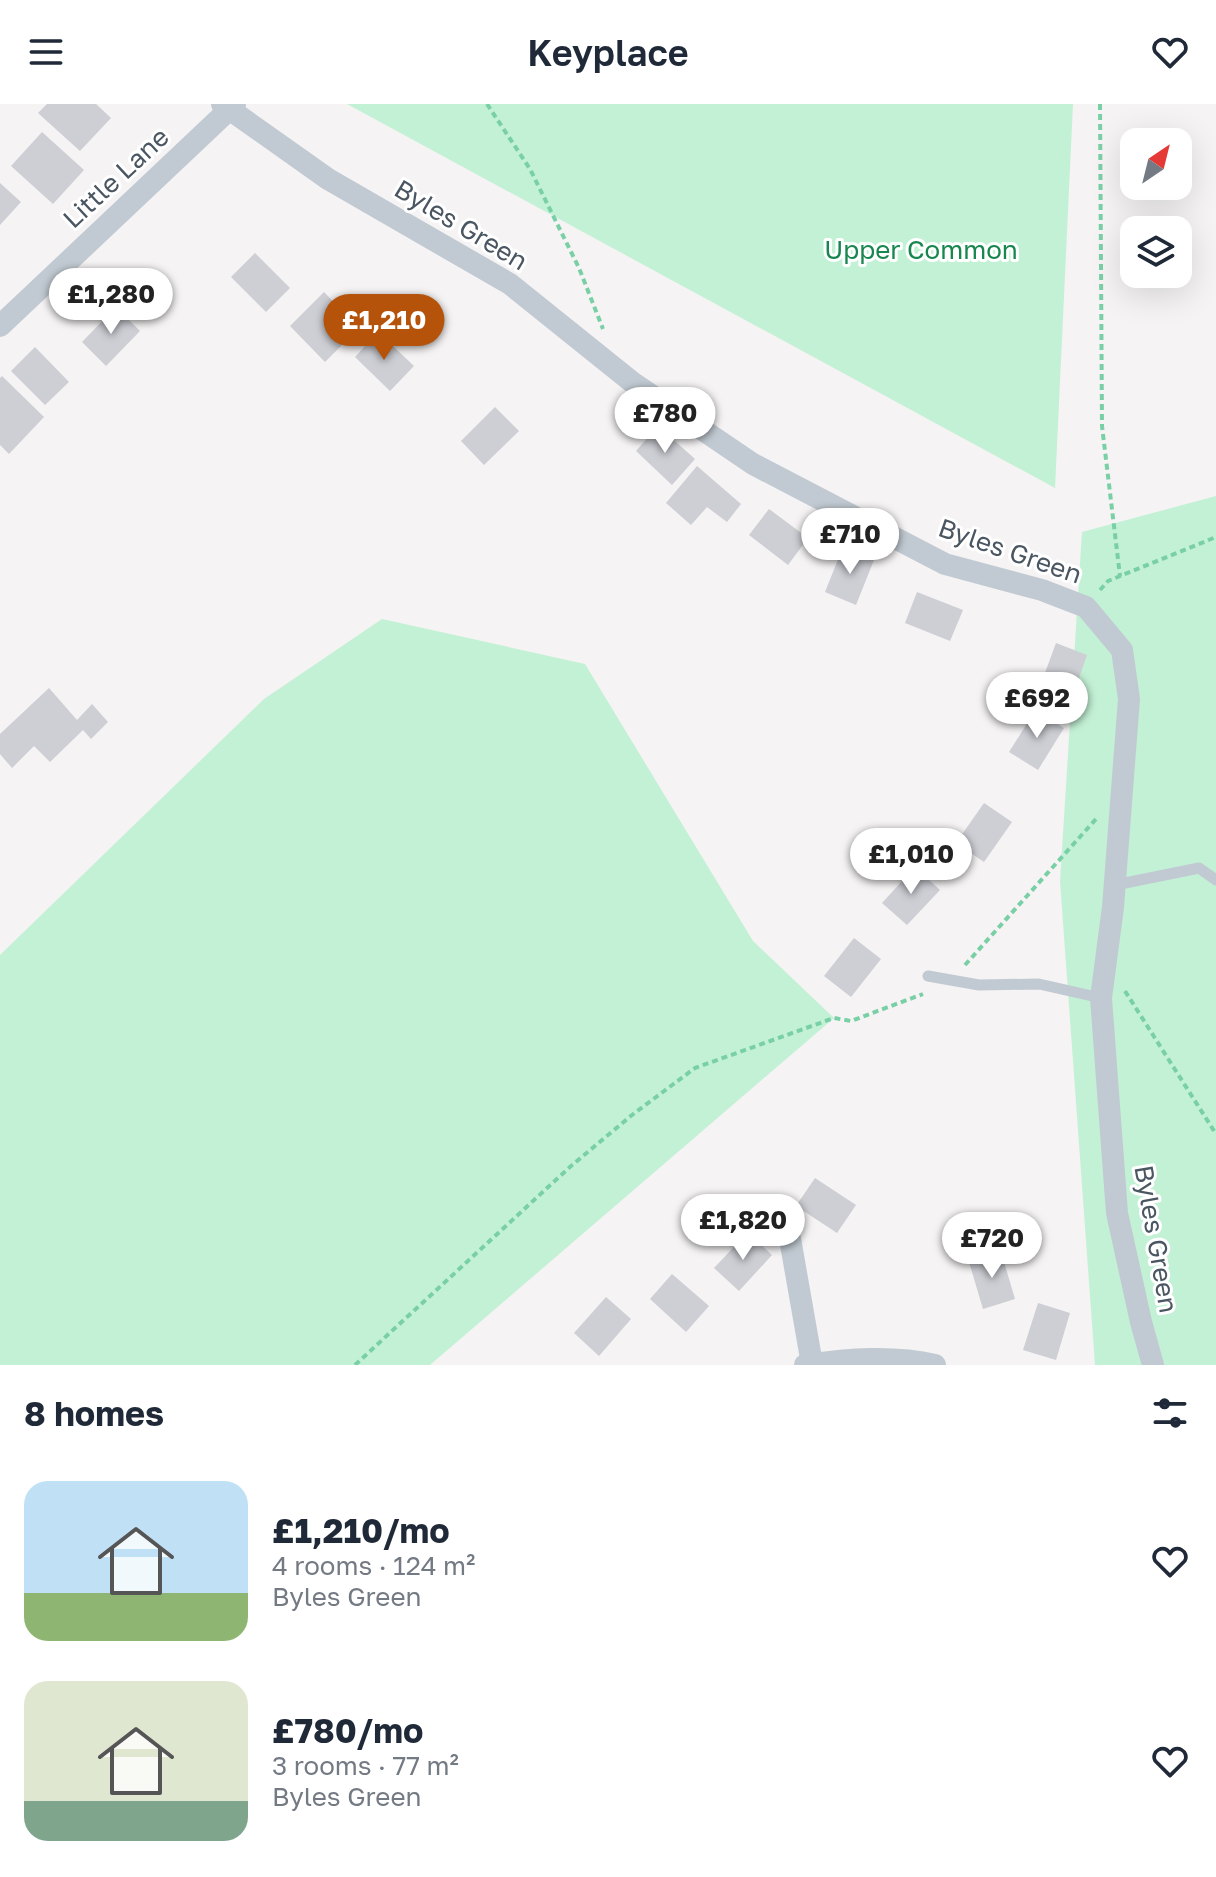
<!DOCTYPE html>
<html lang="en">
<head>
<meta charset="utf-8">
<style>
	:root { --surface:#fff; --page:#f2f2f3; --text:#1f2937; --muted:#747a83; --accent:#b45309 }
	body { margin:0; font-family:"Golos Text",sans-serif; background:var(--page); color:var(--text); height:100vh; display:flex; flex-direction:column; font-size:30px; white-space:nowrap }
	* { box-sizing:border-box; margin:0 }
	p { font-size:26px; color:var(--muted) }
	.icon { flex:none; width:44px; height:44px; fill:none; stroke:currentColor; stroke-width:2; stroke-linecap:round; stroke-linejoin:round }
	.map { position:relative; height:1261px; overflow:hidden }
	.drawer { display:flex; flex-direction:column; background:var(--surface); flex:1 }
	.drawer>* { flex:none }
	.needle { width:52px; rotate:35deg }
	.tools { position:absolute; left:1120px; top:24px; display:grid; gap:16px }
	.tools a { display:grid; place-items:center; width:72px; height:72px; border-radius:16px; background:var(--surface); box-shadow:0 8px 32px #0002; font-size:40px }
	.price { position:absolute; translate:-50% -68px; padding:0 18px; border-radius:28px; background:#fff; color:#222; font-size:26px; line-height:52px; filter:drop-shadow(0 2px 4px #0008) }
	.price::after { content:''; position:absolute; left:50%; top:48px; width:24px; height:18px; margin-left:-12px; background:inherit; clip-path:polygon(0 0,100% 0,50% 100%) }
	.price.selected { background:var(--accent); color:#fff }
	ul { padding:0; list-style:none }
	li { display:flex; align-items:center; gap:24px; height:200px; padding:0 24px }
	li span { display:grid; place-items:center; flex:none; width:224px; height:160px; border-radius:24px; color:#555 }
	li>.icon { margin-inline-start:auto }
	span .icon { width:96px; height:96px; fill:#fffc; stroke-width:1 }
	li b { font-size:34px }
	h2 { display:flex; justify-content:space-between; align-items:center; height:96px; padding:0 24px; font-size:34px }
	header { display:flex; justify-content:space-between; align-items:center; height:104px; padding:0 24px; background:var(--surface); font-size:36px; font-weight:600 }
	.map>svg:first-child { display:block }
</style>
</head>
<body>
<header><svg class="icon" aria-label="menu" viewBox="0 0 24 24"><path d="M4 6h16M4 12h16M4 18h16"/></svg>Keyplace<svg class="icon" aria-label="heart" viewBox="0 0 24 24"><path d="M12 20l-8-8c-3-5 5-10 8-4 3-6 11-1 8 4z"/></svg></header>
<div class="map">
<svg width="1216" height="1261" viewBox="0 0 1216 1261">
	<rect width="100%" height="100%" fill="#f5f3f3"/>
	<!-- green -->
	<g fill="#c3f1d5">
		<path d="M347,0H1073L1055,384Z"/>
		<path d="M1216,392V1261H1095L1060,777L1082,428Z"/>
		<path d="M382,515L585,560L753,837L834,914L430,1261H0V851L264,595Z"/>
	</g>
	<!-- building -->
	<g fill="#cdcfd5">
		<path d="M47,0H96L111,14L80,47L38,9Z"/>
		<path d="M42,28L84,66L53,100L11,62Z"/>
		<path d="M0,79L21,98L0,121Z"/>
		<path d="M255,149L290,184L266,208L231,173Z"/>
		<path d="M324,188L359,224L325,258L290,222Z"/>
		<path d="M116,203L140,227L106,262L82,238Z"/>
		<path d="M378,228L414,262L390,287L355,253Z"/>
		<path d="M35,243L69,278L45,301L11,267Z"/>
		<path d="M2,272L44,313L9,350L0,341V274Z"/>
		<path d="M495,303L519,327L484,361L461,337Z"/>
		<path d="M658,322L695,355L672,381L636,347Z"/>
		<path d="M697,362L741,400L727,418L707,403L691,421L666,399Z"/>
		<path d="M769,405L808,434L788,461L749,431Z"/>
		<path d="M843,443L874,456L856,501L825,488Z"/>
		<path d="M917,488L963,506L950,537L905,519Z"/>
		<path d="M1056,539L1087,551L1071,597L1039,585Z"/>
		<path d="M49,584L77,616L92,600L108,618L91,635L83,626L50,658L34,642L12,664L0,650V630Z"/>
		<path d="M1035,607L1064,624L1038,666L1009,648Z"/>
		<path d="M984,699L1012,718L984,758L956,739Z"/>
		<path d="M915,763L940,786L907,821L882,799Z"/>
		<path d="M854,834L881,855L851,893L824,872Z"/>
		<path d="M815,1074L856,1101L837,1129L796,1102Z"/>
		<path d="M748,1128L772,1151L739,1187L714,1164Z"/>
		<path d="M1001,1148L1015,1195L983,1205L969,1158Z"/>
		<path d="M672,1170L709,1202L686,1228L650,1195Z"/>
		<path d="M606,1193L631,1215L599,1252L574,1229Z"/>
		<path d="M1038,1199L1070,1209L1056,1256L1023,1246Z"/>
	</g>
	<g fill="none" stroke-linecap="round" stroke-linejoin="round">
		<!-- path -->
		<g stroke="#7ad0a6" stroke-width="4" stroke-dasharray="6 4" stroke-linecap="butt">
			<path d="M487,0L530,65L579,164L603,225"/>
			<path d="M1100,0L1102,322L1120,472"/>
			<path d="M1100,486L1108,477L1216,433"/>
			<path d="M965,861L1096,715"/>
			<path d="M1125,887L1216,1030"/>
			<path d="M355,1261L571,1062L632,1011L695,964L834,914L851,917L923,890"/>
		</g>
		<!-- lane -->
		<g stroke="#c1cad2" stroke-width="11">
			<path d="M1115,781L1199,764L1216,776"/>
			<path d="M928,872L979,881L1039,880L1101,894"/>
		</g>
		<!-- street -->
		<g stroke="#c1cad2" stroke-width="22">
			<path d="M222,0L328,75L510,180L632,278L753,360L945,460L1042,486L1086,503L1122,546L1129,595L1113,803L1101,894L1117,1109L1141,1218L1153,1261"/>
			<path d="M0,222L235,0"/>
			<path d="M789,1129L812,1260"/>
			<path d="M805,1261C848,1255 892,1251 935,1261"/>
		</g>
	</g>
	<g text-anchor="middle" stroke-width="6" stroke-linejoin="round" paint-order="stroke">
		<!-- street labels -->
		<g font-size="26" fill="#4a5661" stroke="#fff">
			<text transform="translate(116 74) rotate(-43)" y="9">Little Lane</text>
			<text transform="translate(461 121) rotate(31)" y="9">Byles Green</text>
			<text transform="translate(1010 447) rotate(19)" y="9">Byles Green</text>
			<text transform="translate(1156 1135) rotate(80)" y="9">Byles Green</text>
		</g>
		<!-- park labels -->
		<g font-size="26" fill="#17864f" stroke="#fff">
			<text x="921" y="155">Upper Common</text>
		</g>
	</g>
</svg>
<div class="tools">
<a><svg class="needle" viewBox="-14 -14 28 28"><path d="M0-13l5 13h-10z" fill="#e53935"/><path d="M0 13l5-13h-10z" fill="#747a83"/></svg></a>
<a><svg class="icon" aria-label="layers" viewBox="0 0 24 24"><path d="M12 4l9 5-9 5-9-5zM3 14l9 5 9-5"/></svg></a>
</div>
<b class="price" style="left:111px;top:232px">£1,280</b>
<b class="price selected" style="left:384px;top:258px">£1,210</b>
<b class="price" style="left:665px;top:351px">£780</b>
<b class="price" style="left:850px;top:472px">£710</b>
<b class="price" style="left:1037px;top:636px">£692</b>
<b class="price" style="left:911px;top:792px">£1,010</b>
<b class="price" style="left:743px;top:1158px">£1,820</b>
<b class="price" style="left:992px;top:1176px">£720</b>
</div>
<section class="drawer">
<h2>8 homes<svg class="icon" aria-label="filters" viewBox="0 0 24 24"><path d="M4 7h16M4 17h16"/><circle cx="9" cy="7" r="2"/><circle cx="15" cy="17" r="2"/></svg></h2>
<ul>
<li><span style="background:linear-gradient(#bfe0f5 70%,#8fb573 0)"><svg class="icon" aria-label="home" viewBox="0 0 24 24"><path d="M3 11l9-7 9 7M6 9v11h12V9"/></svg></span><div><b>£1,210/mo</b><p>4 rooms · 124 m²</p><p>Byles Green</p></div><svg class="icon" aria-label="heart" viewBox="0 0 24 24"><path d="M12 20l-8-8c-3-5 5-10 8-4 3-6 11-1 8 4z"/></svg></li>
<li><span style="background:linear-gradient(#dfe7d0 75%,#7fa58c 0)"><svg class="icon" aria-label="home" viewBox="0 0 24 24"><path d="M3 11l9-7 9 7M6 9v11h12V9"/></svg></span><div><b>£780/mo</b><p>3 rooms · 77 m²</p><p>Byles Green</p></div><svg class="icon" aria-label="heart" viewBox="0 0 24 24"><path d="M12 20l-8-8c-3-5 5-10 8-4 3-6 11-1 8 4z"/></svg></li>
</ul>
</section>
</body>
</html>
